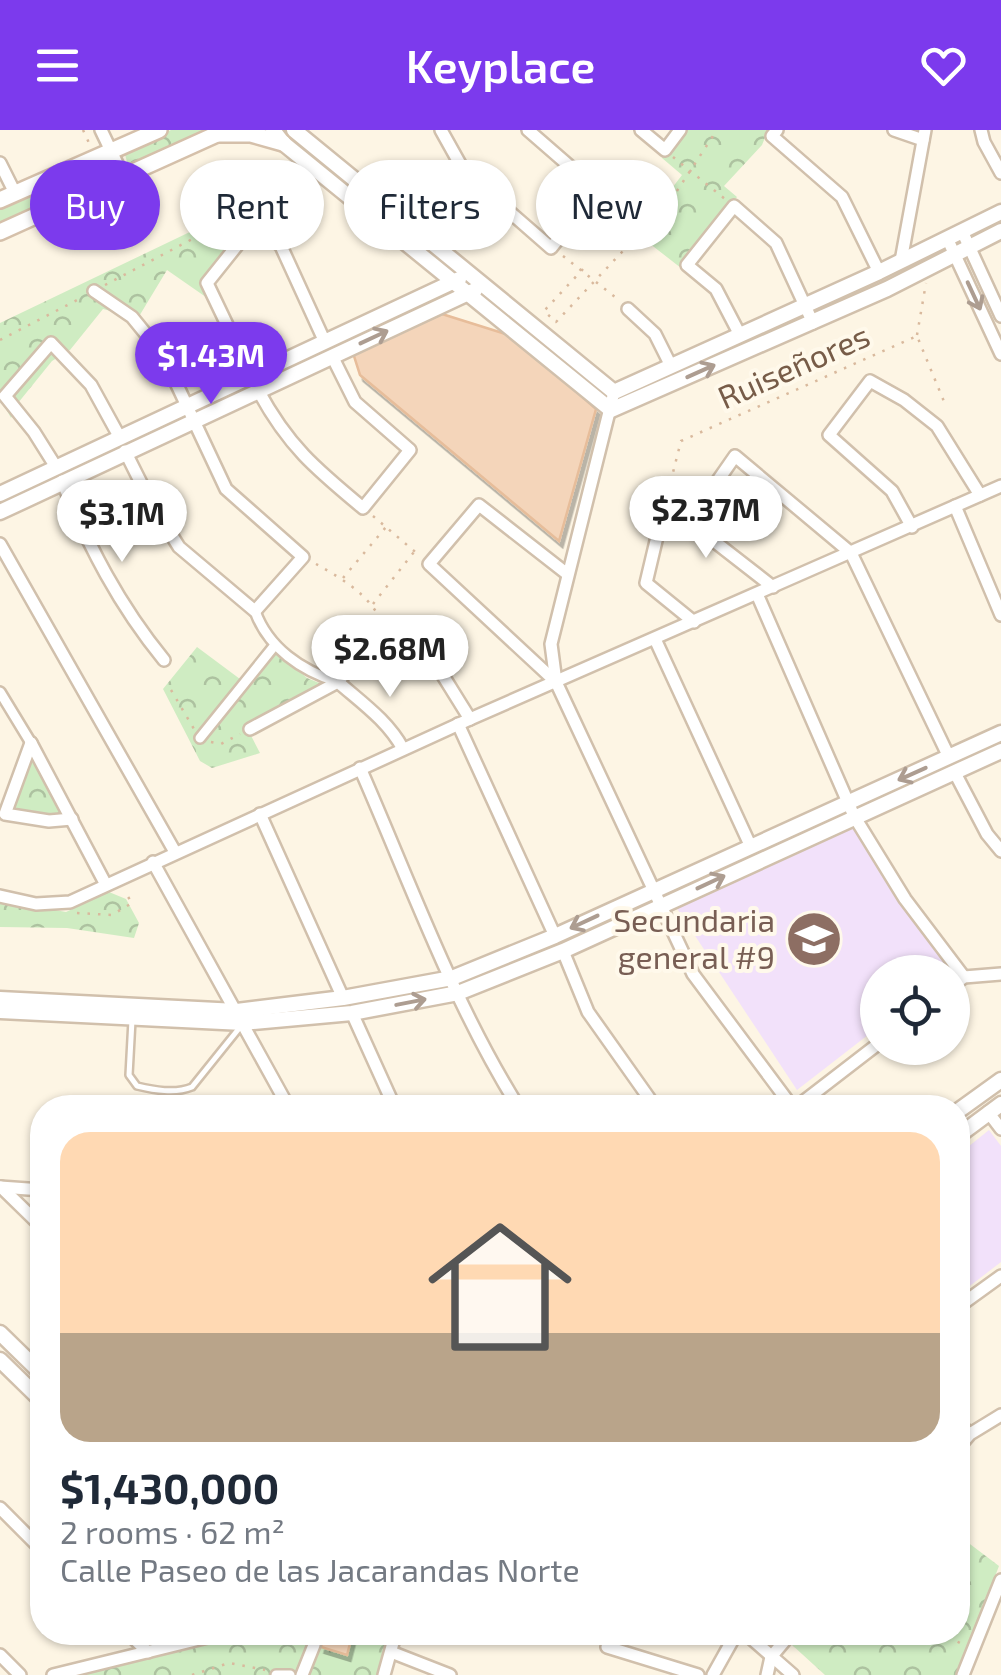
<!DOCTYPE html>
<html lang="en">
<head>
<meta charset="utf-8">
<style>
	:root { --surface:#fff; --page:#f2f2f3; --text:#1f2937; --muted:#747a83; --accent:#7c3aed }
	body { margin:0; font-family:"Exo 2",sans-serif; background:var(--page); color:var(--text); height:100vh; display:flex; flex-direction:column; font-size:38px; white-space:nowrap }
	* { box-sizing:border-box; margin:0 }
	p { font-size:32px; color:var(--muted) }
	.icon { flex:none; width:55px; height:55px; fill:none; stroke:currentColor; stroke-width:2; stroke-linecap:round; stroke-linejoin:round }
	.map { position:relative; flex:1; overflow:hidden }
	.details { position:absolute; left:30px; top:965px; width:940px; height:550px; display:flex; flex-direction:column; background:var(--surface); border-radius:40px; box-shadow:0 2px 8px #0004 }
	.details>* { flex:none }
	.top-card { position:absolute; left:30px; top:30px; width:942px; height:90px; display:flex; gap:20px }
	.buttons { position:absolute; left:860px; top:825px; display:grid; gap:20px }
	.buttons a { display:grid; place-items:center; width:110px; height:110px; border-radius:50%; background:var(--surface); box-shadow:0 2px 8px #0004; font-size:50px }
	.price { position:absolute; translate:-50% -85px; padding:0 22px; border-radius:35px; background:#fff; color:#222; font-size:32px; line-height:65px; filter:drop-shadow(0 2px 5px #0008) }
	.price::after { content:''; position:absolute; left:50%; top:60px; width:30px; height:22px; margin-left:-15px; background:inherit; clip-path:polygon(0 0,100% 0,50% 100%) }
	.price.selected { background:var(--accent); color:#fff }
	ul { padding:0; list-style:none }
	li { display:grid; align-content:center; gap:20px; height:530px; padding:0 30px }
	li span { display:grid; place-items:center; height:310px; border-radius:30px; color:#555 }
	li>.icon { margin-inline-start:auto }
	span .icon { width:180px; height:180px; fill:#fffc; stroke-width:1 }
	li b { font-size:42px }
	.chip { padding:0 35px; border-radius:45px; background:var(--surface); box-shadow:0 2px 8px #0004; font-size:35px; line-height:90px }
	.chip.selected { background:var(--accent); color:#fff }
	header { display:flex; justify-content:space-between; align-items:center; height:130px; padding:0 30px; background:var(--accent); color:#fff; font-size:45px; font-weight:600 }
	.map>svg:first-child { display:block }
</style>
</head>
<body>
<header><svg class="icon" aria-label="menu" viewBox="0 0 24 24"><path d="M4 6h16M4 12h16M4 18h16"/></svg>Keyplace<svg class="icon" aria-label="heart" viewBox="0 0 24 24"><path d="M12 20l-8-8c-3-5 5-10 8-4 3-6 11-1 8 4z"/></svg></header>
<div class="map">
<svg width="1001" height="1545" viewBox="0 0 1001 1545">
	<defs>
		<pattern id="forest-crowns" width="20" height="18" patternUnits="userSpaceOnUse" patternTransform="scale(2.5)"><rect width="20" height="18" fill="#cfecc2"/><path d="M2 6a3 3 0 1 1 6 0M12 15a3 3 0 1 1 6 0" fill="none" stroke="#adc2a0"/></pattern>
		<filter id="shadow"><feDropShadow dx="3.5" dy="6" stdDeviation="0" flood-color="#0004"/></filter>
	</defs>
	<rect width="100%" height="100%" fill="#fdf5e4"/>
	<!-- education -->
	<g fill="#f2e1fa">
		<path d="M853,692L952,842H878L877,898L797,960L676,777Z"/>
		<path d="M989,1000L1001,1016V1132L958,1165V1025Z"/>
	</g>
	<!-- forest -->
	<g fill="url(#forest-crowns)">
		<path d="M171,0H216L129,39L124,21Z"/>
		<path d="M684,0H768L762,15L724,56L737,67L681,138L604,78L617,61L623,66L626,62L653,83L682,45L662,28Z"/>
		<path d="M104,29L114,45L0,97V76Z"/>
		<path d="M242,77L261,88L212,153L213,172L167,140L138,188L103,179L70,220L52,231L18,273L11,288L0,268V193Z"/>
		<path d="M268,513L307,548L324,555L246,596L260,623L212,638L200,631L163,559L197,517L240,549Z"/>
		<path d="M32,622L69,688L9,682Z"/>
		<path d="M109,762L126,769L139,793L134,808L67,798L0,797V770L66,782Z"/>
		<path d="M958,1405L999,1436L957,1545H825L791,1514L802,1503L958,1502Z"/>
		<path d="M249,1503H316L301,1545H83L186,1515Z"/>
		<path d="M320,1503H393L380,1545H305Z"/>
	</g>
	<!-- building -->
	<g fill="#f4d5ba" stroke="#e7bd9a" stroke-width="2.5" filter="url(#shadow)">
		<path d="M442,184L515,207L596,279L559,411L360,245L353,223Z"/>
		<path d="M325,1502H353L347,1525L321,1517Z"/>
	</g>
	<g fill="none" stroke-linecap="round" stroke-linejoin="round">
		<!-- service casing -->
		<g stroke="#d1c0ac" stroke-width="10">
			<path id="service" d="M132,890L129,945L137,956C154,960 175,964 192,957L241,896"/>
		</g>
		<!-- pedestrian casing -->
		<g stroke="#d1c0ac" stroke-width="14">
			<g id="pedestrian">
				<path d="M255,481C268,518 302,541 338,552"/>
				<path d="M0,562L31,613"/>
				<path d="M200,608L275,515"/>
				<path d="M958,1289L970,1304"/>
				<path d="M276,1545H290"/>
			</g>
		</g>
		<!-- minor casing -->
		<g stroke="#d1c0ac" stroke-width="16">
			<g id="minor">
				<path d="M101,0L123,46"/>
				<path d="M441,0L465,43L551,118L597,60L528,0"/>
				<path d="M641,0L665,20L680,0"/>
				<path d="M777,0L772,6L842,67L879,142"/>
				<path d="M894,0L923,10"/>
				<path d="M981,0L984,12L1001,43"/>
				<path d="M0,33L15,63"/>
				<path d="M962,101L1001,186"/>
				<path d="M947,108L1001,224"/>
				<path d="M901,131L925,0"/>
				<path d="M94,161L132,187L163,225L226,359L303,427L255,481L179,417L149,369L125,321"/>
				<path d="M628,179L655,204L671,236"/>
				<path d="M740,205L716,159L687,135L734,76L776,113L813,193"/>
				<path d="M251,245L207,153L255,93L281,116L324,210"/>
				<path d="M258,260C288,316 316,339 363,378L410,320L355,272L332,226"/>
				<path d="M614,262L551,514L556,552L693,844L793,978"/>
				<path d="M56,337L34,302L5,266L51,213L91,255L119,306"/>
				<path d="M62,351C89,417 119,475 164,530"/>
				<path d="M955,376L1001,485"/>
				<path d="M689,392L735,326L851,423L949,627"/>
				<path d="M912,397L892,361L829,305L870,251L904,270L937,296L980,365"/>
				<path d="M0,414L175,722"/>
				<path d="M757,464L854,686L905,769L964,847"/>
				<path d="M694,492L646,453L665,373L773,457"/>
				<path d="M655,509L751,717"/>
				<path d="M338,552C362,573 388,591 403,619"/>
				<path d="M556,552L429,434L479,375L566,443"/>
				<path d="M458,594L555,806"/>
				<path d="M250,599L338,552L384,495L442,544L470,589"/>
				<path d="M31,613L105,753"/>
				<path d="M31,613L5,684L49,691L72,689"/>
				<path d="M360,638C410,752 453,873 519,978"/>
				<path d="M955,643L987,704L1001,721"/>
				<path d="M260,684L343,868"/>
				<path d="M153,732L289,978"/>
				<path d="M0,766L36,774L70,772L470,589L1001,356"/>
				<path d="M563,821L588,882L656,978"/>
				<path d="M952,856L964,847L1001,844"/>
				<path d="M352,883L395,978"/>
				<path d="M795,978L878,914"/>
				<path d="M988,982L1001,999"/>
				<path d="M0,1057L42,1060"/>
				<path d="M1,1057L42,1097"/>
				<path d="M958,1177L1001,1146"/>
				<path d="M958,1318L970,1304L1001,1285"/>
				<path d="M0,1378L42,1420"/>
				<path d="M127,1502L148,1522"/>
				<path d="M744,1502L793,1545"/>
				<path d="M607,1517L698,1545"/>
				<path d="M391,1522L450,1545"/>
				<path d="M0,1525L20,1545"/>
				<path d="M53,1545L228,1502"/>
				<path d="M302,1545L314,1515"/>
				<path d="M384,1545L396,1502"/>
				<path d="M713,1545L737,1502"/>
				<path d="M767,1545L771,1527L792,1502"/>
				<path d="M963,1545L1001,1450"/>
			</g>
		</g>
		<!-- tertiary casing -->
		<g stroke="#d1c0ac" stroke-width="19">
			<g id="tertiary">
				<path d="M273,0L283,13L611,280L887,159L1001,101"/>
				<path d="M294,0L614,262L879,142L1001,82"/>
				<path d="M0,364L459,149"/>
				<path d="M0,382L475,160"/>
				<path d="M0,869L237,881L343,868L452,848L555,806L1001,603"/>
				<path d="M0,881L243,893L352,883L458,863L563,821L1001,621"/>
				<path d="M958,981L1001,950"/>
				<path d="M958,1006L1001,974"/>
				<path d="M0,1203L42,1244"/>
				<path d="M0,1230L42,1271"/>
			</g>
		</g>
		<!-- secondary casing -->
		<g stroke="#d5c0aa" stroke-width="20">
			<g id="secondary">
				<path d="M217,4H251L283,13"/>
				<path d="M0,70L159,0"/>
				<path d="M0,102L226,0"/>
			</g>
		</g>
		<!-- path -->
		<g stroke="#d9b99d" stroke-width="2.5" stroke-dasharray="2.5 8" stroke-linecap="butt">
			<path d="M83,0L89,13"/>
			<path d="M673,27L725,69"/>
			<path d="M563,126L620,171"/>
			<path d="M583,139L544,181L556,192L671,70L717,0"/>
			<path d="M105,155L238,85L244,88"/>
			<path d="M917,205L926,153"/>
			<path d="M0,210L81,168"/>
			<path d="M668,362L681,311L917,206L945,274"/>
			<path d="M373,386L420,426"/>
			<path d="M316,434C339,447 365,462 378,485"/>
			<path d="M343,448L386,397"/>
			<path d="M373,474L414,422"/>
			<path d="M171,560L194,599"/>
			<path d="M211,612L221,614L240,604"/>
			<path d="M77,783L112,785L132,773L125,762"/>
			<path d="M939,1502L960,1513"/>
			<path d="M192,1545L229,1533L265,1540"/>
		</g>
		<!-- service -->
		<use href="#service" stroke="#fff" stroke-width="5"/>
		<!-- pedestrian -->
		<use href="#pedestrian" stroke="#fff" stroke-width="9"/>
		<!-- minor -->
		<use href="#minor" stroke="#fff" stroke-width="11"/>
		<!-- tertiary -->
		<use href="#tertiary" stroke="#fff" stroke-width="14"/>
		<!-- secondary -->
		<use href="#secondary" stroke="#fff" stroke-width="15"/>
	</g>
	<!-- one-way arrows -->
	<defs><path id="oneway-shaft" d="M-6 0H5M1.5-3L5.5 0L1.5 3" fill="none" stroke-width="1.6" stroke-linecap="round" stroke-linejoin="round" transform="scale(2.5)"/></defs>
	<g stroke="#ad9d91">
		<use href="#oneway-shaft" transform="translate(974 166) rotate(65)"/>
		<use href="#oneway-shaft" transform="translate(374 207) rotate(-25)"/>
		<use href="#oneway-shaft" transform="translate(701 241) rotate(-24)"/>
		<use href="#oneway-shaft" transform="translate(912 644) rotate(156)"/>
		<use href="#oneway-shaft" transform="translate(711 752) rotate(-25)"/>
		<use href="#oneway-shaft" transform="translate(584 792) rotate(155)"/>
		<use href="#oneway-shaft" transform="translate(411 872) rotate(-11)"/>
	</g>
	<!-- icons -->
	<defs>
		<g id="school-disc" transform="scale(2.875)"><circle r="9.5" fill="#8d6e63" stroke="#fff9eb"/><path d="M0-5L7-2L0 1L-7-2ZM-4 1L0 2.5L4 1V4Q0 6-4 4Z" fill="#fff"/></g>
	</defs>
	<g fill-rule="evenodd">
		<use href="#school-disc" x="814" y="809"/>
	</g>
	<g text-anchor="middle" stroke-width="8" stroke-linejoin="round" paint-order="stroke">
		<!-- street labels -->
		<g font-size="32" fill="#775c48" stroke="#fff9eb">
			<text transform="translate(794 237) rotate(-24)" y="11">Ruiseñores</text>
		</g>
		<!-- education labels -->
		<g font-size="32" fill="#785e54" stroke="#fff9eb" text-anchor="end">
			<text x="775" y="802">Secundaria<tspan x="775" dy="37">general #9</tspan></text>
		</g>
	</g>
</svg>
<div class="buttons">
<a><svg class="icon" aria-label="locate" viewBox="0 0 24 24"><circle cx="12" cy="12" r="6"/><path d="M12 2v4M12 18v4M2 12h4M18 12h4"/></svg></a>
</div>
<b class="price selected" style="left:211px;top:277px">$1.43M</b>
<b class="price" style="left:706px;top:431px">$2.37M</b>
<b class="price" style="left:122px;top:435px">$3.1M</b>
<b class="price" style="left:390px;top:570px">$2.68M</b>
<div class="top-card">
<a class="chip selected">Buy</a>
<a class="chip">Rent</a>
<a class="chip">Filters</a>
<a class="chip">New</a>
</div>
<section class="details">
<ul>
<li><span style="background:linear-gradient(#ffd9b3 65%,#b9a48a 0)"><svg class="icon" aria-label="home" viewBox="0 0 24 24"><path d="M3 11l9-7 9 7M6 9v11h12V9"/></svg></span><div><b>$1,430,000</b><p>2 rooms · 62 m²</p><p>Calle Paseo de las Jacarandas Norte</p></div></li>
</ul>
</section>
</div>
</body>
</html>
